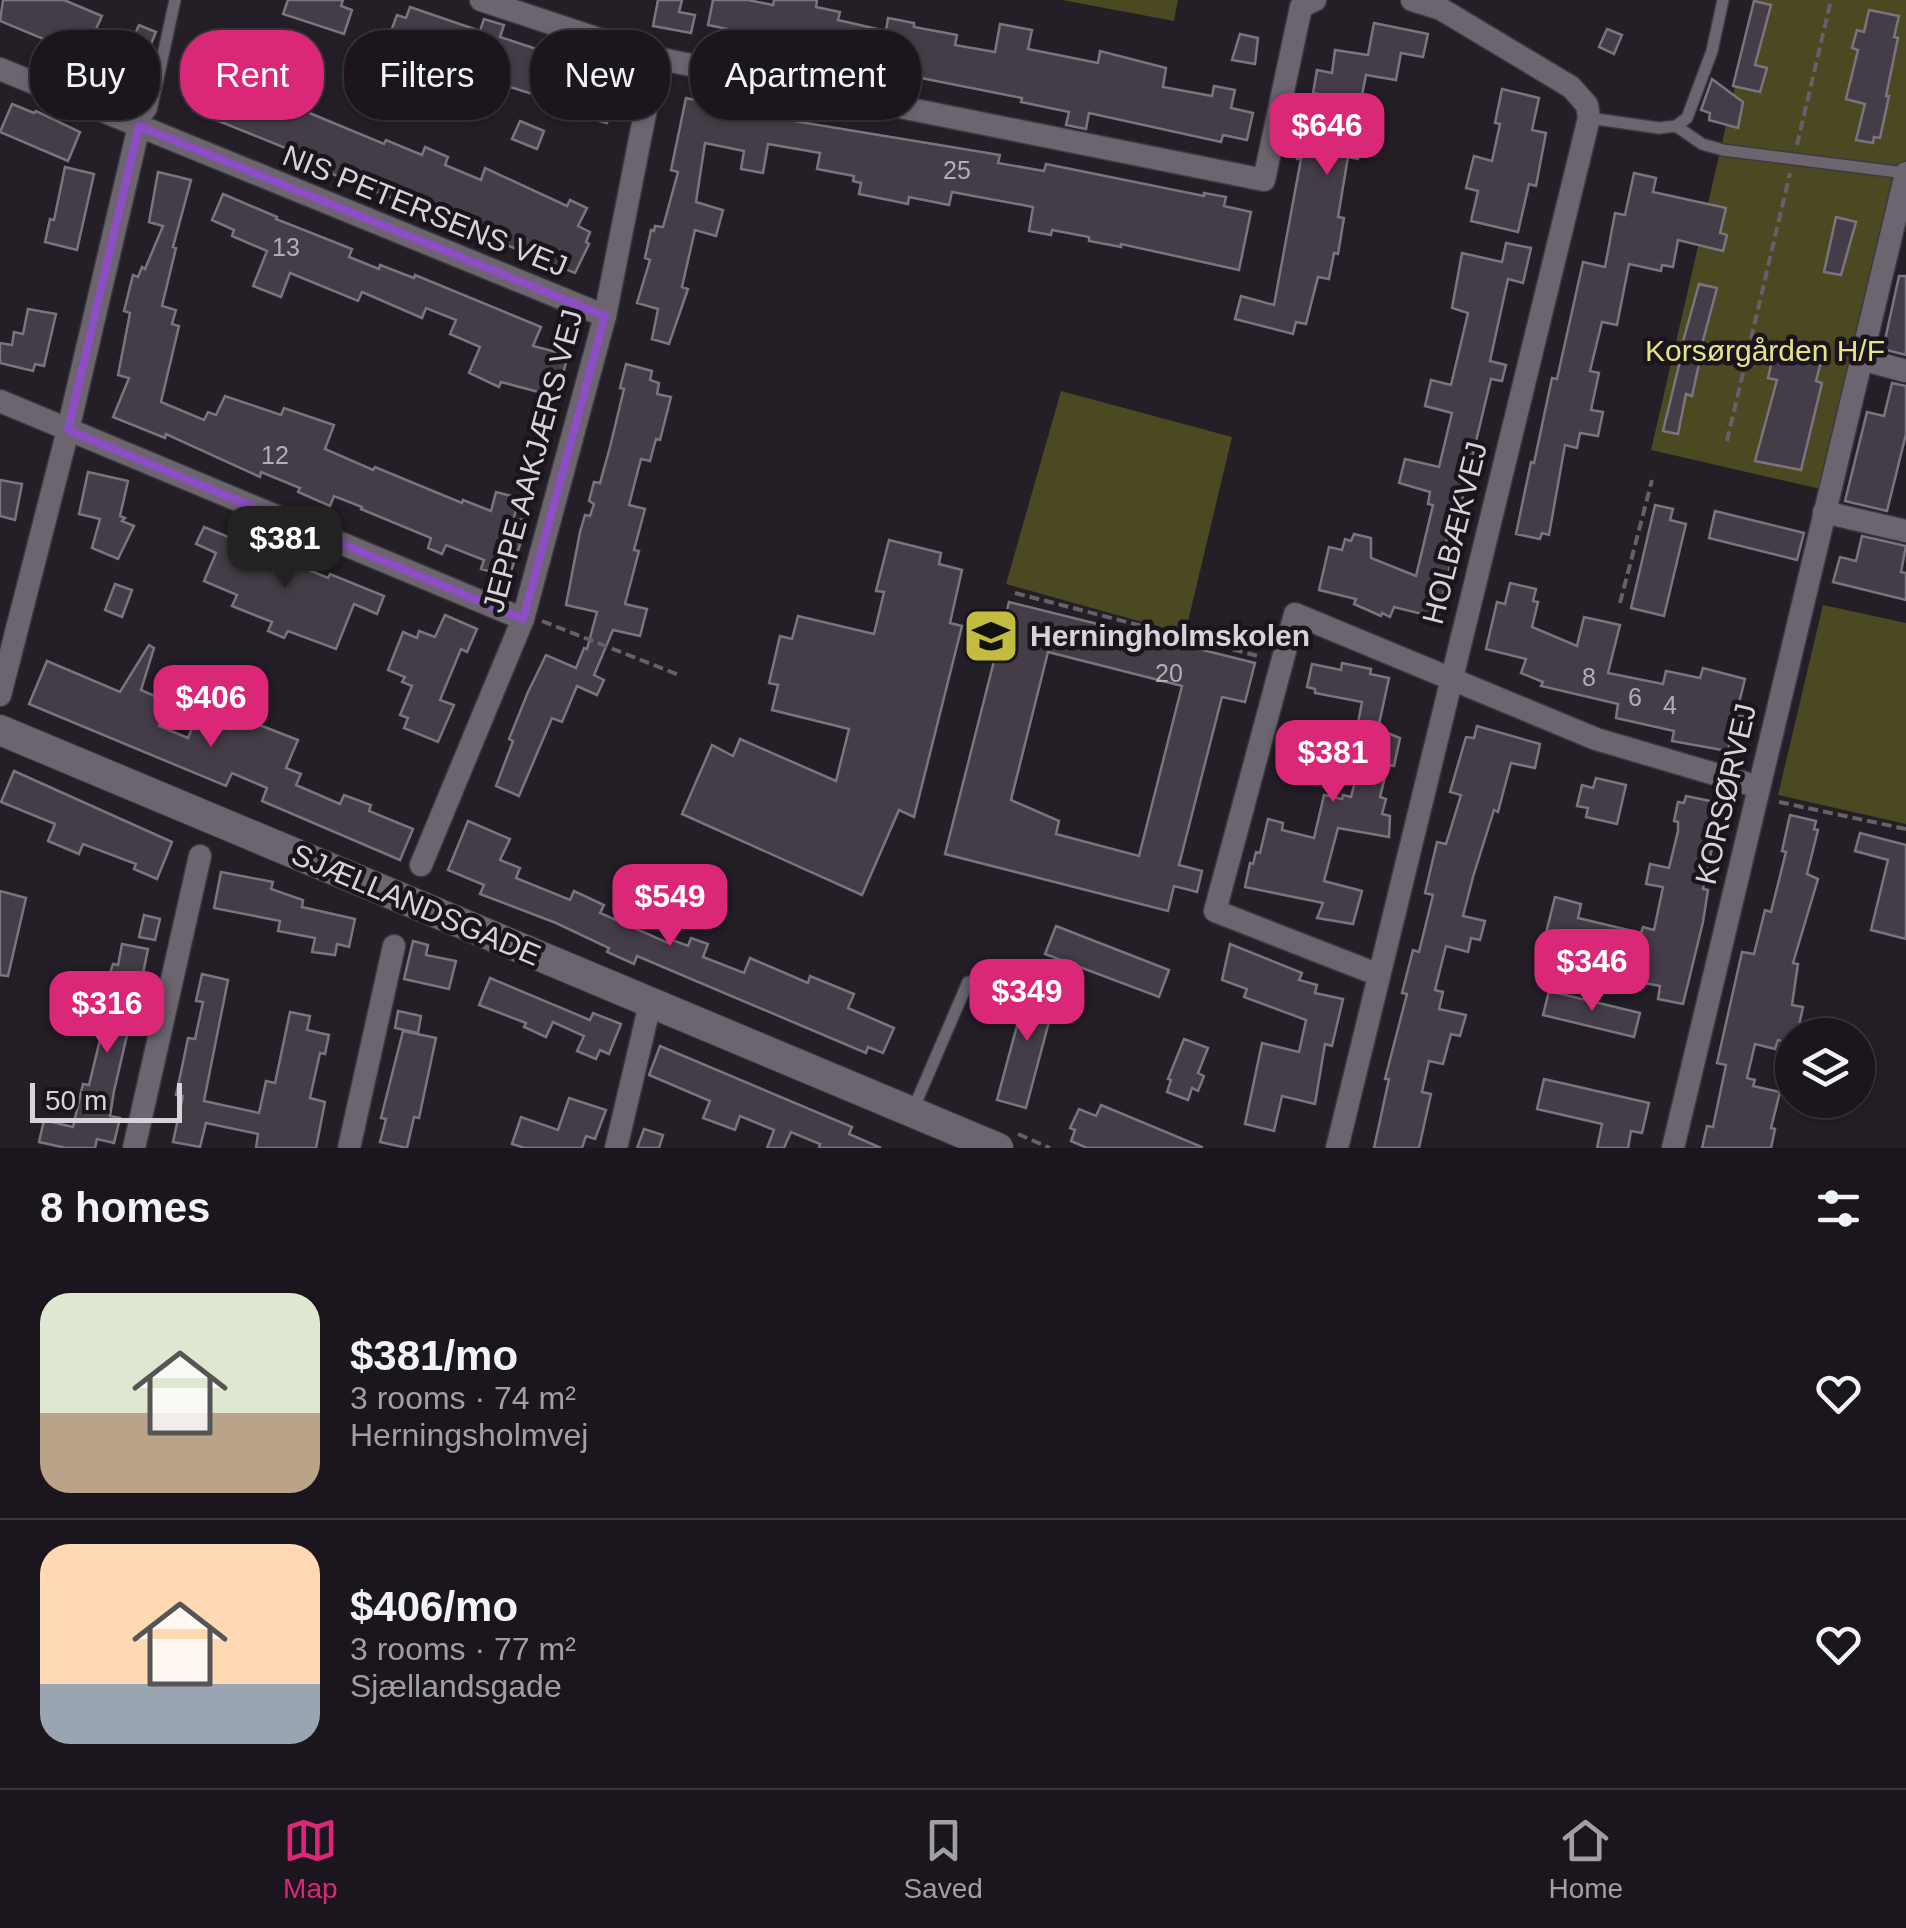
<!DOCTYPE html>
<html lang="en">
<head>
<meta charset="utf-8">
<style>
	:root { --surface:#1b161d; --page:#28232a; --text:#f1f3f6; --muted:#a09fa4; --line:#39353b; --accent:#db2777 }
	body { margin:0; font-family:Arial,sans-serif; background:var(--page); color:var(--text); height:100vh; display:flex; flex-direction:column; font-size:38px; white-space:nowrap }
	* { box-sizing:border-box; margin:0 }
	p { font-size:32px; color:var(--muted) }
	.icon { flex:none; width:55px; height:55px; fill:none; stroke:currentColor; stroke-width:2; stroke-linecap:round; stroke-linejoin:round }
	.map { position:relative; height:1148px; overflow:hidden }
	.panel { display:flex; flex-direction:column; background:var(--surface); flex:1 }
	.panel>* { flex:none }
	.banner { position:absolute; left:30px; top:30px; width:1000px; height:90px; display:flex; gap:20px }
	.controls { position:absolute; left:1775px; top:1018px; display:grid; gap:20px }
	.controls a { display:grid; place-items:center; width:100px; height:100px; border-radius:50%; background:var(--surface); box-shadow:0 2px 8px #0004,0 0 0 2px var(--line); font-size:50px }
	.scale { position:absolute; left:30px; bottom:25px; width:152px; box-sizing:border-box; padding-left:10px; border:5px solid #d7d3d9; border-top:0; font-size:28px; line-height:35px; white-space:nowrap; color:#d7d3d9; -webkit-text-stroke:8px #1a151d; paint-order:stroke }
	.price { position:absolute; translate:-50% -85px; padding:0 22px; border-radius:20px; background:var(--accent); color:#fff; font-size:32px; line-height:65px; filter:drop-shadow(0 2px 5px #0008) }
	.price::after { content:''; position:absolute; left:50%; top:60px; width:30px; height:22px; margin-left:-15px; background:inherit; clip-path:polygon(0 0,100% 0,50% 100%) }
	.price.active { background:#222; color:#fff }
	ul { padding:0; list-style:none }
	li { display:flex; align-items:center; gap:30px; height:250px; padding:0 40px }
	li+li { border-top:2px solid var(--line) }
	li span { display:grid; place-items:center; flex:none; width:280px; height:200px; border-radius:30px; color:#555 }
	li>.icon { margin-inline-start:auto }
	span .icon { width:120px; height:120px; fill:#fffc; stroke-width:1 }
	li b { font-size:42px }
	h2 { display:flex; justify-content:space-between; align-items:center; height:120px; padding:0 40px; font-size:42px }
	.pill { padding:0 35px; border-radius:40px; background:var(--surface); box-shadow:0 2px 8px #0004,0 0 0 2px var(--line); font-size:35px; line-height:90px }
	.pill.active { background:var(--accent); color:#fff }
	.tab-bar { display:flex; justify-content:space-around; align-items:center; height:140px; border-top:2px solid var(--line); background:var(--surface); font-size:28px; color:var(--muted) }
	.tab-bar a { display:grid; justify-items:center; gap:5px }
	.tab-bar .active { color:var(--accent) }
	.map>svg:first-child { display:block }
</style>
</head>
<body>
<div class="map">
<svg width="1906" height="1148" viewBox="0 0 1906 1148">
	<rect width="100%" height="100%" fill="#241e27"/>
	<!-- green -->
	<g fill="#4a4921">
		<path d="M1062,0H1178L1174,21Z"/>
		<path d="M1755,0H1906V164H1898L1825,490L1651,450Z"/>
		<path d="M1061,391L1232,437L1185,634L1006,584Z"/>
		<path d="M1823,605L1906,623V824L1778,795Z"/>
	</g>
	<!-- building -->
	<g fill="#443d47" stroke="#7b747f" stroke-width="2.5" fill-rule="evenodd">
		<path d="M3,0H64L102,16L96,29L131,43L139,25L156,32L138,75L124,69L123,72L0,21Z"/>
		<path d="M288,0H343L341,6L352,10L344,34L283,14Z"/>
		<path d="M658,0H682L679,12L695,15L691,33L653,26Z"/>
		<path d="M713,0H748L773,5L774,0H817L816,7L840,12L838,20L886,31L888,18L914,23V27L957,35L955,45L995,52L1000,24L1032,30L1028,49L1098,63L1100,51L1166,68L1163,87L1212,96L1214,86L1235,90L1231,108L1253,113L1247,140L1223,135L1221,142L1089,113L1086,129L1066,125L1069,112L1021,102L1022,98L921,78L920,84L826,64L828,56L775,45L776,39L708,25Z"/>
		<path d="M1754,1L1771,5L1755,65L1767,68L1760,92L1733,86Z"/>
		<path d="M410,7L480,31L484,19L504,25L500,37L543,51L536,70L550,75L542,97L456,70L460,60L430,50L432,45L391,31L397,15L406,18Z"/>
		<path d="M1869,10L1899,16L1894,37L1898,38L1886,96H1889L1880,138L1874,137L1873,143L1856,140L1865,104L1846,99L1858,50L1852,48L1857,30L1864,32Z"/>
		<path d="M1374,23L1428,34L1423,57L1401,53L1396,80L1366,75L1353,140L1361,141L1358,159L1348,157L1338,217L1344,218L1338,254L1334,253L1329,279L1318,277L1306,324L1296,322L1293,334L1235,319L1241,296L1274,305L1301,159H1297L1302,131L1321,134L1329,96L1313,93L1317,70L1332,73L1335,50L1368,55Z"/>
		<path d="M1607,29L1622,35L1614,54L1599,47Z"/>
		<path d="M1240,34L1258,38L1255,64L1232,60Z"/>
		<path d="M226,46L292,73L283,95L309,106L307,112L384,144L386,140L422,155L425,147L448,157L445,165L481,180L485,168L567,206L570,200L587,208L578,226L590,232L586,242L589,244L575,273L286,155L288,149L194,111L201,95L205,96Z"/>
		<path d="M575,63L598,69L596,75L630,84L624,109L612,106L607,123L571,114L577,91L568,89Z"/>
		<path d="M1712,79L1743,102L1738,128L1709,120L1710,113L1701,110Z"/>
		<path d="M1502,89L1539,98L1532,130L1546,133L1536,186L1529,184L1518,232L1471,221L1478,191L1466,188L1474,156L1492,161L1500,124L1495,123Z"/>
		<path d="M709,96L733,101L732,107L763,114L764,109L785,113L784,119L794,121L1000,155L998,163L1044,171L1046,164L1204,196V193L1226,197L1224,206L1251,212L1239,270L1121,244V247L1089,241V237L1052,230L1051,235L1029,231L1033,207L952,192L949,205L909,197L908,204L859,194L861,183L853,181L854,176L817,169L820,153L768,144L763,173L741,169L744,151L705,143L696,202L723,210L716,236L695,230L682,287L688,289L669,344L652,339L658,309L637,303L650,260L645,258L651,230L654,231L655,226L663,227L678,172L671,170L686,98L708,103Z"/>
		<path d="M12,104L34,113L36,111L80,132L68,161L0,132Z"/>
		<path d="M520,121L544,131L537,149L512,139Z"/>
		<path d="M65,167L94,174L77,250L45,242L50,219L54,220Z"/>
		<path d="M158,172L191,180L173,247L176,248L162,306L176,310L172,324L179,326L161,402L204,420L208,412L216,415L225,396L281,415L284,408L334,425L325,449L373,470L375,467L462,503L463,500L491,511L496,492L519,498L514,518L524,520L521,532L524,533L509,577L481,569L484,560L446,545L442,554L428,548L431,538L361,509L362,507L334,496L330,506L298,492L300,488L261,472L260,477L166,434L165,438L113,417L129,378L118,375L130,313L124,311L133,275L138,277L142,267L145,269L163,226L149,222Z"/>
		<path d="M1634,173L1656,178L1653,192L1726,208L1720,233L1727,235L1723,251L1678,240L1673,267L1662,265L1661,271L1629,264L1617,325L1602,322L1590,371L1599,373L1591,410L1603,412L1598,436L1580,433L1577,448L1565,445L1549,535L1542,533L1540,539L1516,534L1531,462L1534,463L1552,378L1557,379L1583,262L1605,267L1615,213L1625,215Z"/>
		<path d="M223,194L277,217L276,219L352,249L349,257L379,269L380,265L414,278L415,275L541,327L533,346L568,355L563,374L560,373L557,384L545,381L542,393L501,382L499,387L469,373L480,347L450,334L456,320L426,308L422,318L362,292L358,301L290,273L281,297L253,286L267,251L232,236L234,230L212,220Z"/>
		<path d="M1836,217L1856,222L1841,275L1824,272Z"/>
		<path d="M1506,243L1531,248L1523,283L1508,279L1490,361L1506,365L1502,381L1491,379L1459,512L1454,510L1445,547L1454,549L1438,618L1394,607L1390,617L1382,613L1381,616L1354,604L1356,599L1319,590L1329,547L1342,550L1345,539L1351,541L1354,534L1371,538V558L1416,576L1433,505L1428,504L1430,492L1399,483L1405,459L1439,467L1452,413L1425,406L1431,380L1451,385L1468,313L1452,308L1462,253L1502,262Z"/>
		<path d="M1899,276H1906V355L1883,349Z"/>
		<path d="M1699,284L1717,288L1697,363L1699,364L1692,396L1686,394L1678,434L1663,431L1681,357L1679,356Z"/>
		<path d="M28,309L56,314L44,366L35,364L33,371L0,363V343L12,345L14,332L23,334Z"/>
		<path d="M1775,347L1817,353V356L1822,358L1816,381L1822,383L1801,470L1755,461L1777,380L1768,378Z"/>
		<path d="M626,364L652,371L650,380L659,383L657,394L671,397L660,440L656,439L650,461L641,459L629,505L645,509L634,550L639,551L625,604L647,609L640,636L613,630L594,675L604,680L597,695L577,686L562,722L552,718L519,796L496,786L513,741L509,739L528,692L546,655L576,668L584,648L587,649L597,612L566,605L580,532L585,515L590,516L594,504L589,501L594,482L600,483L610,447L624,389L620,388Z"/>
		<path d="M1892,383L1906,386V434L1887,511L1845,501L1867,412L1884,416Z"/>
		<path d="M88,472L128,481L120,516L125,518L122,521L134,526L118,559L92,548L100,519L79,514Z"/>
		<path d="M0,480L22,484L15,520L0,516Z"/>
		<path d="M1655,505L1673,509L1670,520L1686,524L1664,616L1631,608Z"/>
		<path d="M1715,511L1804,533L1797,560L1709,538Z"/>
		<path d="M204,527L328,578L330,574L384,596L377,614L354,604L336,649L288,631L284,638L268,631L272,622L232,606L237,595L204,581L216,553L196,544Z"/>
		<path d="M1862,536L1906,546L1901,572L1906,573V600L1833,582L1840,557L1856,561Z"/>
		<path d="M889,540L941,553L939,564L962,570L950,623L962,626L914,817L899,810L862,895L682,814L712,745L733,756L740,739L836,781L849,729L772,710L778,685L769,683L780,636L792,639L798,616L874,634L884,592L876,591Z"/>
		<path d="M1510,583L1536,589L1533,601L1538,602L1532,627L1577,646L1584,617L1620,625L1608,673L1663,684L1666,671L1700,678L1703,668L1745,679L1736,715L1745,717L1742,733L1732,731L1728,751L1672,741L1674,731L1616,718L1618,704L1541,686L1543,682L1521,673L1526,659L1486,649L1497,602L1505,604Z"/>
		<path d="M115,584L132,590L122,617L105,610Z"/>
		<path d="M1009,602L1255,663L1245,702L1222,697L1179,865L1202,871L1197,892L1174,886L1168,911L945,854ZM1048,652L1182,686L1139,856L1056,834L1059,821L1011,800Z"/>
		<path d="M445,615L477,629L467,652L461,649L440,700L454,705L438,742L404,728L408,718L400,715L412,686L402,682L405,677L388,670L403,632L417,638L419,631L435,637Z"/>
		<path d="M149,645L154,648L141,690L168,702L159,726L188,738L193,726L208,732L218,709L298,740L286,768L301,774L296,785L340,804L344,795L371,805L369,811L413,829L400,860L262,801L267,788L232,773L226,786L29,704L47,661L120,692Z"/>
		<path d="M1342,663L1371,669L1370,674L1389,678L1378,729L1400,738L1394,766L1388,765L1380,797L1386,799L1382,814L1390,816L1389,837L1338,828L1324,881L1362,891L1353,924L1317,918L1323,903L1245,887L1250,863L1253,864L1256,852L1260,853L1268,819L1283,823L1282,830L1314,838L1324,795L1342,799L1343,795L1351,797L1363,751L1353,749L1362,702L1315,693V689L1307,687L1312,664L1341,670Z"/>
		<path d="M1477,726L1540,744L1535,768L1511,763L1498,812L1494,810L1473,877L1463,916L1485,921L1480,940L1471,938L1468,952L1446,946L1435,990L1443,992L1439,1009L1466,1015L1460,1036L1451,1034L1443,1064L1429,1061L1422,1092L1431,1094L1419,1148H1374L1389,1079H1385L1407,994L1402,993L1413,950L1419,952L1433,895L1425,893L1437,842L1446,844L1461,795L1450,792L1466,737L1474,738Z"/>
		<path d="M14,771L172,842L157,879L134,869L136,864L83,844L79,854L48,841L55,824L1,802Z"/>
		<path d="M1596,778L1626,785L1617,824L1586,817L1588,808L1577,806L1582,785L1593,788Z"/>
		<path d="M1686,796L1715,802L1712,816L1719,817L1703,889L1708,890L1703,922L1683,1004L1658,999L1660,986L1639,982L1644,960L1545,937L1555,897L1581,904L1578,918L1641,933L1643,927L1654,930L1663,887L1646,884L1650,864L1669,868L1678,831V822L1674,821L1678,802L1684,803Z"/>
		<path d="M1790,815L1816,821L1814,829L1818,830L1807,874L1818,879L1793,963L1798,964L1792,1005L1803,1007L1797,1035H1792V1044L1778,1040L1775,1049L1755,1044L1747,1078L1755,1080L1753,1086L1780,1092L1771,1128L1775,1129L1771,1148H1702L1707,1126L1713,1127L1726,1065L1717,1063L1742,952L1754,954L1765,910L1771,912L1786,852L1782,851Z"/>
		<path d="M468,821L510,839L500,860L520,868L516,878L570,900L574,891L604,905L600,913L668,943L670,939L688,946L691,938L708,944L703,957L744,973L750,958L808,983L810,976L854,994L848,1008L894,1028L883,1053L868,1047L866,1053L637,956L634,964L607,952L609,948L556,923L480,894L484,885L448,870Z"/>
		<path d="M1860,833L1906,845V939L1871,930L1888,860L1855,851Z"/>
		<path d="M221,872L273,882L271,889L303,900L302,907L355,919L349,947L337,944L335,955L312,952L315,938L278,931L280,921L214,908Z"/>
		<path d="M0,891L26,898L8,976L0,975Z"/>
		<path d="M144,915L160,919L155,940L139,937Z"/>
		<path d="M1056,926L1169,970L1159,997L1045,954Z"/>
		<path d="M413,941L428,945L426,955L456,961L449,989L404,979Z"/>
		<path d="M122,944L148,949L140,988L150,990L140,1033L128,1031L114,1091L110,1116L120,1118L114,1143L97,1139L95,1148H66L39,1142L44,1120L73,1127L83,1084L89,1085L106,1015L100,1013L105,987L113,964L118,965Z"/>
		<path d="M1230,944L1302,973L1299,980L1317,985L1315,993L1343,999L1332,1046L1325,1044L1315,1104L1282,1096L1274,1131L1245,1124L1262,1043L1299,1052L1306,1020L1244,997L1247,989L1222,980Z"/>
		<path d="M202,974L228,980L204,1101L259,1113L266,1081L275,1083L290,1012L310,1016L307,1030L329,1035L325,1054L320,1053L310,1098L325,1102L316,1148H256L258,1134L206,1123L200,1147L173,1142L183,1096L176,1095L181,1072L188,1038L195,1039L203,1002L196,1001Z"/>
		<path d="M490,978L590,1020L593,1013L621,1024L609,1054L600,1050L596,1059L577,1051L584,1036L553,1022L546,1037L524,1027L526,1023L479,1005Z"/>
		<path d="M1029,981L1058,988L1026,1108L997,1100Z"/>
		<path d="M1549,991L1640,1013L1634,1037L1543,1015Z"/>
		<path d="M398,1011L421,1016L418,1033L395,1028Z"/>
		<path d="M403,1031L436,1038L419,1118L414,1117L407,1148L380,1142L386,1119L381,1118Z"/>
		<path d="M1184,1039L1208,1048L1198,1073L1204,1076L1198,1091L1192,1088L1188,1100L1167,1092L1171,1080L1168,1079Z"/>
		<path d="M660,1046L852,1127L849,1134L881,1148H819L820,1144L791,1132L784,1148H767L774,1130L740,1116L735,1130L703,1118L710,1101L649,1075Z"/>
		<path d="M1544,1079L1649,1103L1642,1133L1631,1131L1628,1148H1597L1602,1124L1537,1109Z"/>
		<path d="M569,1098L606,1110L595,1139L586,1136L582,1148H525L512,1144L521,1117L558,1130Z"/>
		<path d="M1101,1105L1202,1147V1148H1087L1071,1141L1075,1130L1070,1128L1079,1109L1096,1116Z"/>
		<path d="M644,1129L663,1135L659,1148H637Z"/>
	</g>
	<g fill="none" stroke-linecap="round" stroke-linejoin="round">
		<!-- lane casing -->
		<g stroke="#3d3940" stroke-width="14">
			<g id="lane">
				<path d="M1589,118L1659,128L1676,126L1687,118L1712,51L1723,0"/>
				<path d="M139,126L151,110L175,0"/>
				<path d="M1676,126L1702,144L1723,150L1905,173"/>
				<path d="M912,1112L968,982"/>
			</g>
		</g>
		<!-- street casing -->
		<g stroke="#3d3940" stroke-width="25">
			<g id="street">
				<path d="M481,0L656,58L1264,180L1301,7L1315,0"/>
				<path d="M0,69L605,316"/>
				<path d="M1861,359L1906,371"/>
				<path d="M0,401L523,619"/>
				<path d="M1824,512L1906,531"/>
				<path d="M0,695L68,430L139,126"/>
				<path d="M421,865L523,619L605,316L656,58"/>
				<path d="M1379,975L1215,911L1295,614L1596,739L1759,787"/>
				<path d="M134,1148L200,856"/>
				<path d="M349,1148L394,946"/>
				<path d="M616,1148L650,1004"/>
				<path d="M1337,1148L1589,118L1587,105L1571,87L1441,9L1412,0"/>
				<path d="M1673,1148L1906,173"/>
			</g>
		</g>
		<!-- secondary casing -->
		<g stroke="#3d3940" stroke-width="32">
			<path id="secondary" d="M0,730L998,1148"/>
		</g>
		<!-- path -->
		<g stroke="#666068" stroke-width="4" stroke-dasharray="10 5" stroke-linecap="butt">
			<path d="M1797,145L1831,0"/>
			<path d="M1727,441L1790,173"/>
			<path d="M1015,593L1262,657"/>
			<path d="M1620,603L1652,480"/>
			<path d="M542,621L679,675"/>
			<path d="M1779,802L1906,829"/>
			<path d="M1018,1134L1050,1148"/>
		</g>
		<!-- lane -->
		<use href="#lane" stroke="#6c6570" stroke-width="11"/>
		<!-- street -->
		<use href="#street" stroke="#6c6570" stroke-width="22"/>
		<!-- secondary -->
		<use href="#secondary" stroke="#6c6570" stroke-width="30"/>
	</g>
	<!-- marked area -->
	<path fill="none" stroke="#8d4dc4" stroke-width="8" stroke-linejoin="round" d="M139,126L605,316L523,619L68,430Z"/>
	<!-- icons -->
	<defs>
		<g id="school-square" transform="scale(2.875)"><rect x="-9" y="-9" width="18" height="18" rx="4" fill="#c2bd3f" stroke="#1a151d"/><path d="M0-5L7-2L0 1L-7-2ZM-4 1L0 2.5L4 1V4Q0 6-4 4Z" fill="#111"/></g>
	</defs>
	<g fill-rule="evenodd">
		<use href="#school-square" x="991" y="636"/>
	</g>
	<g text-anchor="middle" stroke-width="9" stroke-linejoin="round" paint-order="stroke">
		<!-- number labels -->
		<g font-size="25" fill="#b2aeb4">
			<text x="957" y="179">25</text>
			<text x="286" y="256">13</text>
			<text x="275" y="464">12</text>
			<text x="1169" y="682">20</text>
			<text x="1589" y="686">8</text>
			<text x="1635" y="706">6</text>
			<text x="1670" y="714">4</text>
		</g>
		<!-- street labels -->
		<g font-size="30" fill="#d7d3d9" stroke="#1a151d">
			<text transform="translate(425 211) rotate(22)" y="10">NIS PETERSENS VEJ</text>
			<text transform="translate(533 461) rotate(-75)" y="10">JEPPE AAKJÆRS VEJ</text>
			<text transform="translate(1455 533) rotate(-76)" y="10">HOLBÆKVEJ</text>
			<text transform="translate(1726 794) rotate(-77)" y="10">KORSØRVEJ</text>
			<text transform="translate(416 905) rotate(23)" y="10">SJÆLLANDSGADE</text>
		</g>
		<!-- park labels -->
		<g font-size="30" fill="#e6e385" stroke="#1a151d">
			<text x="1765" y="361">Korsørgården H/F</text>
		</g>
		<!-- poi labels -->
		<g font-size="30" font-weight="bold" fill="#d7d3d9" stroke="#1a151d" text-anchor="start">
			<text x="1030" y="646">Herningholmskolen</text>
		</g>
	</g>
</svg>
<div class="controls">
<a><svg class="icon" aria-label="layers" viewBox="0 0 24 24"><path d="M12 4l9 5-9 5-9-5zM3 14l9 5 9-5"/></svg></a>
</div>
<div class="scale">50 m</div>
<b class="price" style="left:1327px;top:178px">$646</b>
<b class="price active" style="left:285px;top:591px">$381</b>
<b class="price" style="left:211px;top:750px">$406</b>
<b class="price" style="left:1333px;top:805px">$381</b>
<b class="price" style="left:670px;top:949px">$549</b>
<b class="price" style="left:1592px;top:1014px">$346</b>
<b class="price" style="left:1027px;top:1044px">$349</b>
<b class="price" style="left:107px;top:1056px">$316</b>
<div class="banner">
<a class="pill">Buy</a>
<a class="pill active">Rent</a>
<a class="pill">Filters</a>
<a class="pill">New</a>
<a class="pill">Apartment</a>
</div>
</div>
<section class="panel">
<h2>8 homes<svg class="icon" aria-label="filters" viewBox="0 0 24 24"><path d="M4 7h16M4 17h16"/><circle cx="9" cy="7" r="2"/><circle cx="15" cy="17" r="2"/></svg></h2>
<ul>
<li><span style="background:linear-gradient(#dfe7d0 60%,#b9a48a 0)"><svg class="icon" aria-label="home" viewBox="0 0 24 24"><path d="M3 11l9-7 9 7M6 9v11h12V9"/></svg></span><div><b>$381/mo</b><p>3 rooms · 74 m²</p><p>Herningsholmvej</p></div><svg class="icon" aria-label="heart" viewBox="0 0 24 24"><path d="M12 20l-8-8c-3-5 5-10 8-4 3-6 11-1 8 4z"/></svg></li>
<li><span style="background:linear-gradient(#ffd9b3 70%,#9aa5b1 0)"><svg class="icon" aria-label="home" viewBox="0 0 24 24"><path d="M3 11l9-7 9 7M6 9v11h12V9"/></svg></span><div><b>$406/mo</b><p>3 rooms · 77 m²</p><p>Sjællandsgade</p></div><svg class="icon" aria-label="heart" viewBox="0 0 24 24"><path d="M12 20l-8-8c-3-5 5-10 8-4 3-6 11-1 8 4z"/></svg></li>
</ul>
</section>
<nav class="tab-bar">
<a class="active"><svg class="icon" aria-label="map" viewBox="0 0 24 24"><path d="M3 6l6-2 6 2 6-2v14l-6 2-6-2-6 2zM9 4v14M15 6v14"/></svg>Map</a>
<a><svg class="icon" aria-label="saved" viewBox="0 0 24 24"><path d="M7 4h10v16l-5-4-5 4z"/></svg>Saved</a>
<a><svg class="icon" aria-label="home" viewBox="0 0 24 24"><path d="M3 11l9-7 9 7M6 9v11h12V9"/></svg>Home</a>
</nav>
</body>
</html>
